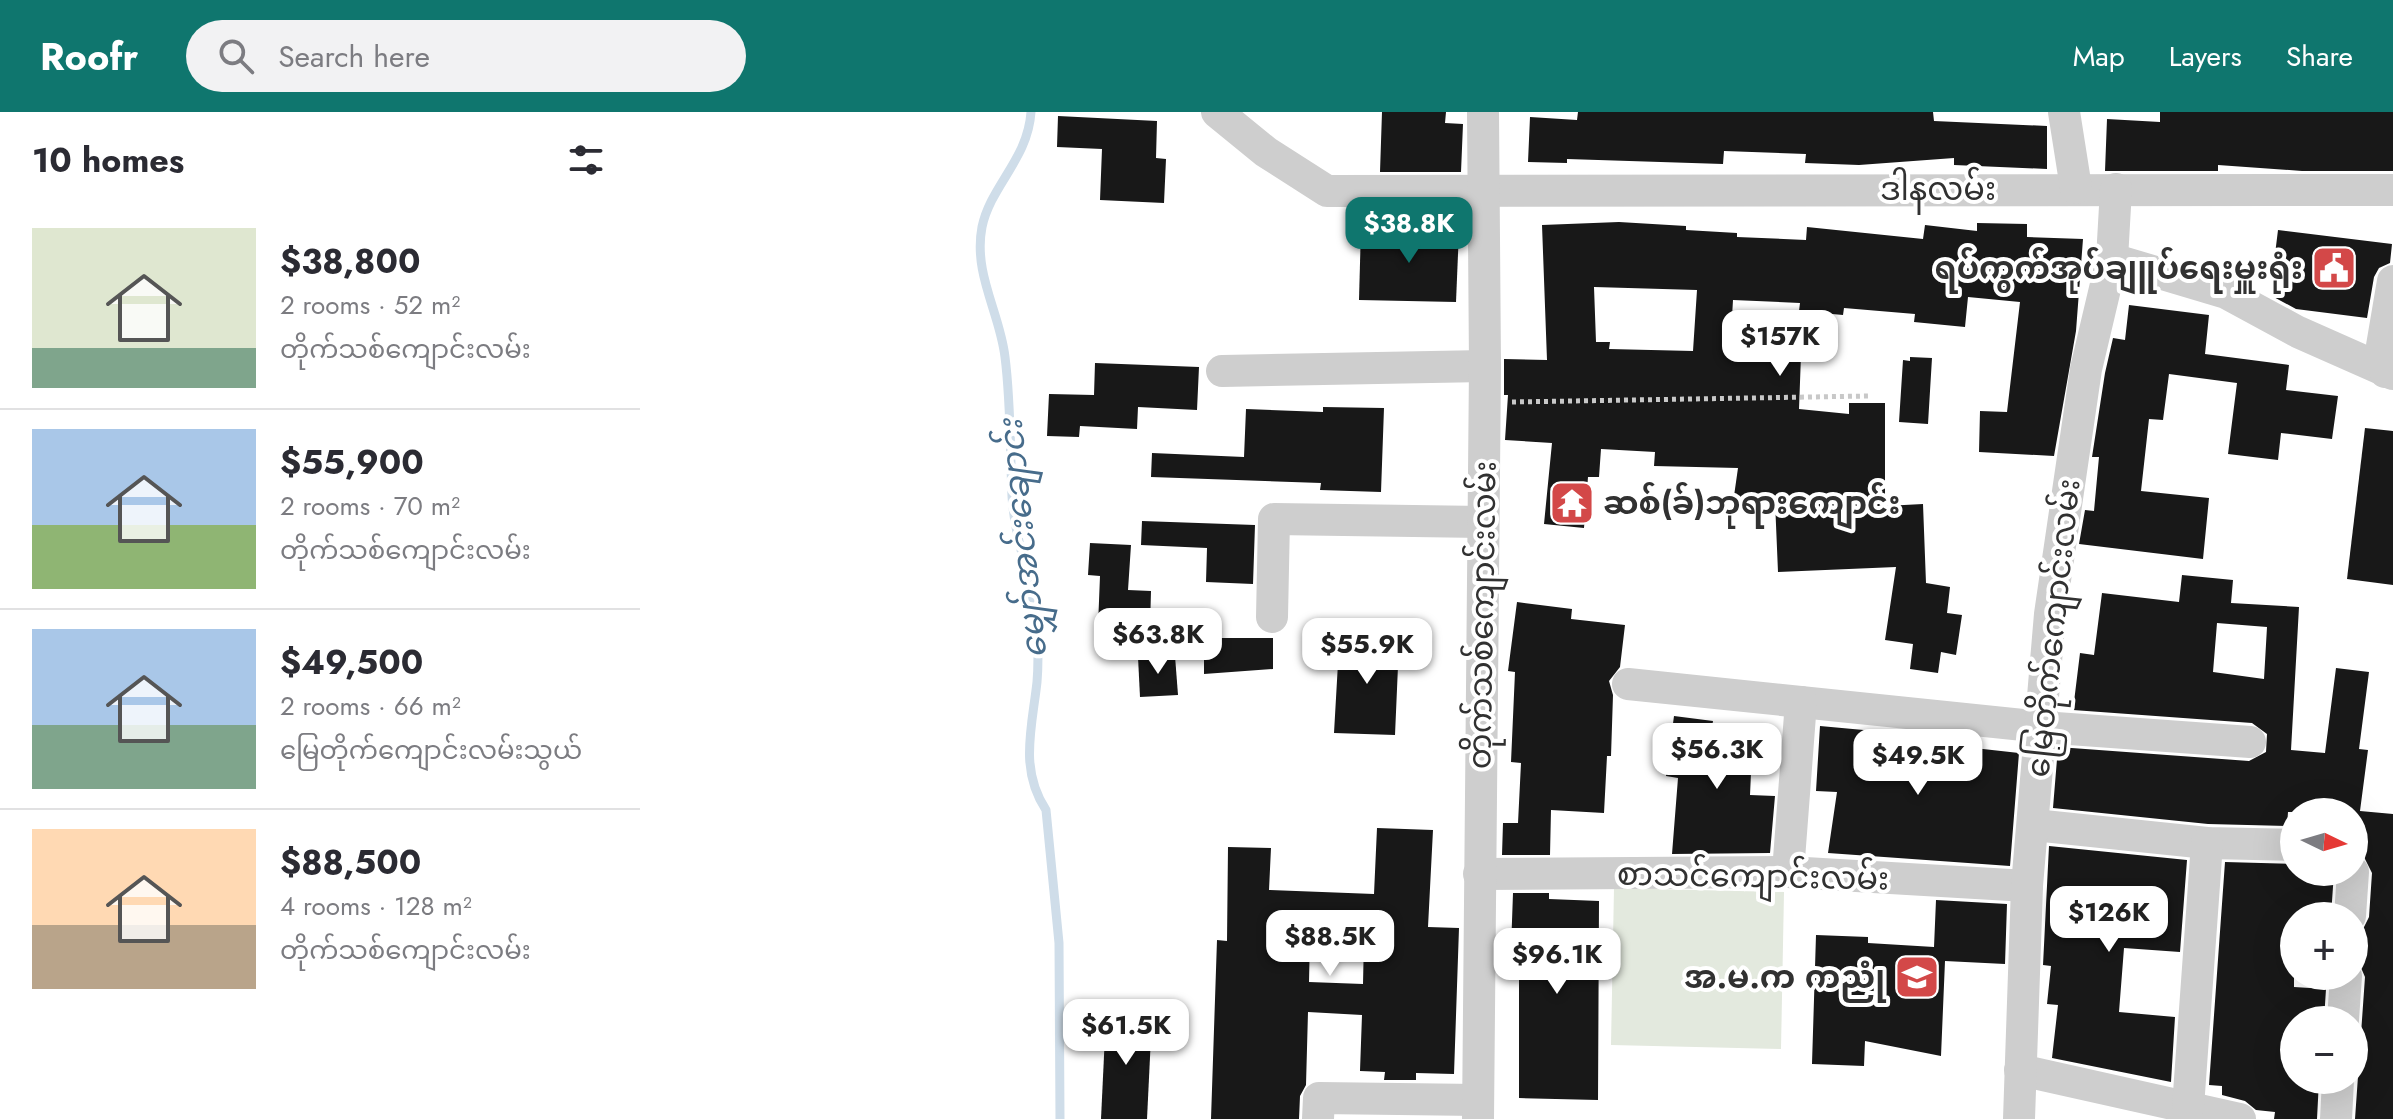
<!DOCTYPE html>
<html lang="en">
<head>
<meta charset="utf-8">
<style>
	:root { --surface:#fff; --page:#f2f2f3; --text:#2b2b33; --muted:#7c7c81; --line:#e1e1e2; --accent:#0f766e }
	body { margin:0; font-family:Jost,"Noto Sans Myanmar",sans-serif; background:var(--page); color:var(--text); height:100vh; display:flex; flex-direction:column; font-size:30px; white-space:nowrap }
	* { box-sizing:border-box; margin:0 }
	p { font-size:26px; color:var(--muted) }
	.icon { flex:none; width:44px; height:44px; fill:none; stroke:currentColor; stroke-width:2; stroke-linecap:round; stroke-linejoin:round }
	.map { position:relative; flex:1; overflow:hidden }
	.side { display:flex; flex-direction:column; background:var(--surface); width:640px }
	.side>* { flex:none }
	.needle { width:52px; rotate:95deg }
	.buttons { position:absolute; left:1640px; top:686px; display:grid; gap:16px }
	.buttons a { display:grid; place-items:center; width:88px; height:88px; border-radius:50%; background:var(--surface); box-shadow:0 8px 32px #0002; font-size:40px }
	.price { position:absolute; translate:-50% -68px; padding:0 18px; border-radius:16px; background:#fff; color:#222; font-size:26px; line-height:52px; filter:drop-shadow(0 2px 4px #0008) }
	.price::after { content:''; position:absolute; left:50%; top:48px; width:24px; height:18px; margin-left:-12px; background:inherit; clip-path:polygon(0 0,100% 0,50% 100%) }
	.price.selected { background:var(--accent); color:#fff }
	ul { padding:0; list-style:none }
	li { display:flex; align-items:center; gap:24px; height:200px; padding:0 32px }
	li+li { border-top:2px solid var(--line) }
	li span { display:grid; place-items:center; flex:none; width:224px; height:160px; border-radius:0px; color:#555 }
	li>.icon { margin-inline-start:auto }
	span .icon { width:96px; height:96px; fill:#fffc; stroke-width:1 }
	li b { font-size:34px }
	h2 { display:flex; justify-content:space-between; align-items:center; height:96px; padding:0 32px; font-size:34px }
	header { display:flex; align-items:center; gap:48px; box-sizing:border-box; height:112px; padding:0 40px; background:var(--accent); color:#fff }
	header strong { font-size:38px }
	nav { display:flex; gap:44px; margin-inline-start:auto; font-size:28px }
	.search { width:560px; height:72px; background:var(--page); display:flex; align-items:center; gap:20px; box-sizing:border-box; padding:0 28px; border-radius:44px; color:var(--muted); font-size:30px }
	main { display:flex; flex:1; min-height:0 }
	.map>svg:first-child { display:block }
</style>
</head>
<body>
<header>
<strong>Roofr</strong>
<div class="search"><svg class="icon" aria-label="search" viewBox="0 0 24 24"><circle cx="10" cy="10" r="6"/><path d="M15 15l6 6"/></svg>Search here</div>
<nav><a>Map</a><a>Layers</a><a>Share</a></nav>
</header>
<main>
<section class="side">
<h2>10 homes<svg class="icon" aria-label="filters" viewBox="0 0 24 24"><path d="M4 7h16M4 17h16"/><circle cx="9" cy="7" r="2"/><circle cx="15" cy="17" r="2"/></svg></h2>
<ul>
<li><span style="background:linear-gradient(#dfe7d0 75%,#7fa58c 0)"><svg class="icon" aria-label="home" viewBox="0 0 24 24"><path d="M3 11l9-7 9 7M6 9v11h12V9"/></svg></span><div><b>$38,800</b><p>2 rooms · 52 m²</p><p>တိုက်သစ်ကျောင်းလမ်း</p></div></li>
<li><span style="background:linear-gradient(#a9c7e8 60%,#8fb573 0)"><svg class="icon" aria-label="home" viewBox="0 0 24 24"><path d="M3 11l9-7 9 7M6 9v11h12V9"/></svg></span><div><b>$55,900</b><p>2 rooms · 70 m²</p><p>တိုက်သစ်ကျောင်းလမ်း</p></div></li>
<li><span style="background:linear-gradient(#a9c7e8 60%,#7fa58c 0)"><svg class="icon" aria-label="home" viewBox="0 0 24 24"><path d="M3 11l9-7 9 7M6 9v11h12V9"/></svg></span><div><b>$49,500</b><p>2 rooms · 66 m²</p><p>မြေတိုက်ကျောင်းလမ်းသွယ်</p></div></li>
<li><span style="background:linear-gradient(#ffd9b3 60%,#b9a48a 0)"><svg class="icon" aria-label="home" viewBox="0 0 24 24"><path d="M3 11l9-7 9 7M6 9v11h12V9"/></svg></span><div><b>$88,500</b><p>4 rooms · 128 m²</p><p>တိုက်သစ်ကျောင်းလမ်း</p></div></li>
</ul>
</section>
<div class="map">
<svg width="1753" height="1007" viewBox="0 0 1753 1007">
	<rect width="100%" height="100%" fill="#fff"/>
	<!-- green -->
	<path fill="#e3e9de" d="M974,776L1144,780L1141,937L971,933Z"/>
	<g fill="none" stroke-linecap="round" stroke-linejoin="round">
		<!-- stream -->
		<path stroke="#cfdde9" stroke-width="9" d="M391,0C388,47 351,73 342,115C333,162 360,201 365,245C371,292 370,338 372,384C374,421 387,455 393,491C397,515 399,546 397,570C392,616 379,657 406,698L419,831L420,1007"/>
	</g>
	<!-- building -->
	<g fill="#181818" fill-rule="evenodd">
		<path d="M742,0H806L805,11L823,12L821,60H740Z"/>
		<path d="M938,0H1293L1294,9L1407,14V57L1314,53V46L1219,53L1165,51L1166,42L1084,39L1083,52L927,47V51L888,50L890,5L937,8Z"/>
		<path d="M1520,0H1753V59H1662L1578,53V59H1465L1467,7L1520,10Z"/>
		<path d="M418,4L517,9L516,46L526,47L524,91L460,88L462,37L417,35Z"/>
		<path d="M979,110L1046,114V118L1097,121V125L1166,128L1167,115L1283,127L1285,113L1337,119V111L1387,112V125L1443,127L1436,219L1414,344L1339,340L1340,299L1367,300L1380,190L1328,185L1325,215L1274,210L1275,202L1204,196L1203,203L1159,199L1160,191L1093,188L1090,239L1161,243L1159,297L1209,302V291H1245V394L1283,392L1286,471L1310,475L1307,501L1322,503L1316,543L1301,540L1298,561L1270,557L1273,532L1245,528L1256,455L1138,460L1135,389L1094,384L1098,356L1014,354L1015,340L961,337L959,365H948L944,416L904,412L912,331L865,328L868,283H864V247L907,248L902,113ZM954,175L1057,178L1053,239L969,237L970,230H956Z"/>
		<path d="M721,115L819,118L816,190L719,188Z"/>
		<path d="M1638,118L1752,132L1750,151L1739,156L1734,165L1727,206L1656,197L1630,183Z"/>
		<path d="M1489,193L1569,203L1565,242L1649,253L1646,278L1698,284L1692,327L1641,321L1638,348L1588,342L1597,271L1529,262L1523,308L1509,307L1501,379L1569,386L1563,447L1439,432L1445,398L1454,399L1459,345H1452L1465,261L1473,226L1485,228Z"/>
		<path d="M1270,245L1292,246L1288,312L1259,310L1263,248L1270,249Z"/>
		<path d="M455,251L559,255L557,298L498,295L497,317L440,314L439,325L407,324L409,282L454,283Z"/>
		<path d="M683,295L744,296L741,380L680,378L681,371L511,365L512,341L604,345L606,297L683,300Z"/>
		<path d="M1725,316L1753,319V473L1707,467Z"/>
		<path d="M502,409L615,413L613,472L566,470L567,436L501,433Z"/>
		<path d="M450,431L491,433L488,478L511,479L510,516L458,514L460,464L448,463Z"/>
		<path d="M1542,463L1593,468L1591,491L1659,495L1651,638L1685,641L1696,556L1729,560L1719,637L1728,638L1720,699L1753,702V1007H1715L1725,865L1719,851L1723,817L1729,805L1732,761L1724,745L1714,741V700H1648L1647,714L1568,712L1413,696L1418,635L1609,649L1626,640L1627,622L1612,611L1433,598L1440,541L1454,543L1462,481L1539,490ZM1577,511L1627,515L1624,567L1573,560Z"/>
		<path d="M877,490L932,497L931,507L985,513L980,555L969,569L973,583L971,644H967L964,701L911,698L910,743H862L863,711H878L881,651L871,650L875,560L868,559Z"/>
		<path d="M713,514H749L750,554H758L755,623L694,621L698,551L713,552Z"/>
		<path d="M564,526H633V557L564,562Z"/>
		<path d="M535,544L538,583L500,585L498,545Z"/>
		<path d="M1034,604L1073,609L1072,615L1113,617L1110,683L1135,684L1130,741L1032,742L1038,666L1026,664Z"/>
		<path d="M1180,614L1289,624V631L1379,641L1370,754L1188,741L1197,680L1176,679Z"/>
		<path d="M737,716L793,718L788,815L819,816L814,962L776,961V968H744L745,960L720,959L722,903L668,900L666,973L660,984L659,1007H571L577,828L587,829L588,735L631,736L629,778L734,782ZM670,824L724,826L723,872L669,870Z"/>
		<path d="M1409,734L1547,748L1540,840L1484,836L1479,900L1535,905L1531,970L1412,946L1418,893L1407,892L1411,854L1403,853Z"/>
		<path d="M1585,750L1654,752V760H1694L1691,804H1654V875L1686,877L1684,908H1654V968H1679L1677,1007H1634L1635,1000L1616,998L1605,989L1582,983V974L1569,973Z"/>
		<path d="M873,781H909V787L959,789L958,988L879,986V837H871Z"/>
		<path d="M1296,788L1367,792L1365,852L1305,849L1301,944L1225,929L1224,954L1172,952L1176,823L1228,825V831L1294,835Z"/>
		<path d="M466,902L512,904L507,1007H461Z"/>
	</g>
	<g fill="none" stroke-linecap="round" stroke-linejoin="round">
		<!-- path -->
		<path stroke="#c8c8c8" stroke-width="5" stroke-dasharray="4 4" stroke-linecap="butt" d="M872,290L1229,284"/>
		<!-- minor -->
		<g stroke="#cecece" stroke-width="32">
			<path d="M577,0L626,40L687,79L1753,78"/>
			<path d="M1424,0L1436,76"/>
			<path d="M1472,147L1586,181L1658,220L1753,262"/>
			<path d="M582,259L845,254"/>
			<path d="M1745,260L1742,234L1753,169"/>
			<path d="M632,505L634,407L843,410"/>
			<path d="M988,572L1402,615L1610,630"/>
			<path d="M1394,713L1567,731L1654,733"/>
			<path d="M1148,760L1161,590"/>
			<path d="M839,762L1148,760L1387,774"/>
			<path d="M1710,804L1713,760"/>
			<path d="M1703,908L1706,864"/>
			<path d="M1380,958L1600,1007"/>
			<path d="M1548,995L1567,731"/>
			<path d="M678,1007L679,986L838,988"/>
			<path d="M838,1007L845,254L843,0"/>
			<path d="M1379,1007L1387,774L1410,502L1446,257L1472,147L1476,77"/>
			<path d="M1696,1007L1698,968"/>
		</g>
	</g>
	<!-- icons -->
	<defs>
		<g id="civic-square" transform="scale(2.3)"><rect x="-9" y="-9" width="18" height="18" rx="4" fill="#d34848" stroke="#fff"/><path d="M-.6-6.5H3V-4.5H.6V-3L4-1V1h2V6H-6V1h2V-1L-.6-3ZM-1.2 2.5V6h2.4V2.5Z" fill="#fff"/></g>
		<g id="temple-square" transform="scale(2.3)"><rect x="-9" y="-9" width="18" height="18" rx="4" fill="#d34848" stroke="#fff"/><path d="M0-6L5-2H3V0L6.5 2.5H4V6H1.5V3h-3V6H-4V2.5H-6.5L-3 0V-2H-5Z" fill="#fff"/></g>
		<g id="school-square" transform="scale(2.3)"><rect x="-9" y="-9" width="18" height="18" rx="4" fill="#d34848" stroke="#fff"/><path d="M0-5L7-2L0 1L-7-2ZM-4 1L0 2.5L4 1V4Q0 6-4 4Z" fill="#fff"/></g>
	</defs>
	<g fill-rule="evenodd">
		<use href="#civic-square" x="1694" y="156"/>
		<use href="#temple-square" x="932" y="391"/>
		<use href="#school-square" x="1277" y="865"/>
	</g>
	<g text-anchor="middle" stroke-width="8" stroke-linejoin="round" paint-order="stroke">
		<!-- street labels -->
		<g font-size="32" fill="#313131" stroke="#fff">
			<text x="1298" y="88">ဒါနလမ်း</text>
			<text transform="translate(842 503) rotate(-89)" y="11">တိုက်သစ်ကျောင်းလမ်း</text>
			<text transform="translate(1413 516) rotate(-84)" y="11">မြေတိုက်ကျောင်းလမ်း</text>
			<text transform="translate(1113 764) rotate(1)" y="11">စာသင်ကျောင်းလမ်း</text>
		</g>
		<!-- poi labels -->
		<g font-size="32" font-weight="bold" fill="#313131" stroke="#fff" text-anchor="end">
			<text x="1663" y="167">ရပ်ကွက်အုပ်ချူပ်ရေးမှူးရုံး</text>
			<text x="963" y="402" text-anchor="start">ဆစ်(ခ်)ဘုရားကျောင်း</text>
			<text x="1246" y="876">အ.မ.က ကညုံ</text>
		</g>
		<!-- water labels -->
		<g font-size="34" font-style="italic" fill="#476c8b" stroke="#fff">
			<text transform="translate(382 427) rotate(-96)" y="12">မျှော်အင်းချောင်း</text>
		</g>
	</g>
</svg>
<div class="buttons">
<a><svg class="needle" viewBox="-14 -14 28 28"><path d="M0-13l5 13h-10z" fill="#e53935"/><path d="M0 13l5-13h-10z" fill="#7c7c81"/></svg></a>
<a>+</a>
<a>−</a>
</div>
<b class="price selected" style="left:769px;top:153px">$38.8K</b>
<b class="price" style="left:1140px;top:266px">$157K</b>
<b class="price" style="left:518px;top:564px">$63.8K</b>
<b class="price" style="left:727px;top:574px">$55.9K</b>
<b class="price" style="left:1077px;top:679px">$56.3K</b>
<b class="price" style="left:1278px;top:685px">$49.5K</b>
<b class="price" style="left:1469px;top:842px">$126K</b>
<b class="price" style="left:690px;top:866px">$88.5K</b>
<b class="price" style="left:917px;top:884px">$96.1K</b>
<b class="price" style="left:486px;top:955px">$61.5K</b>
</div>
</main>
</body>
</html>
